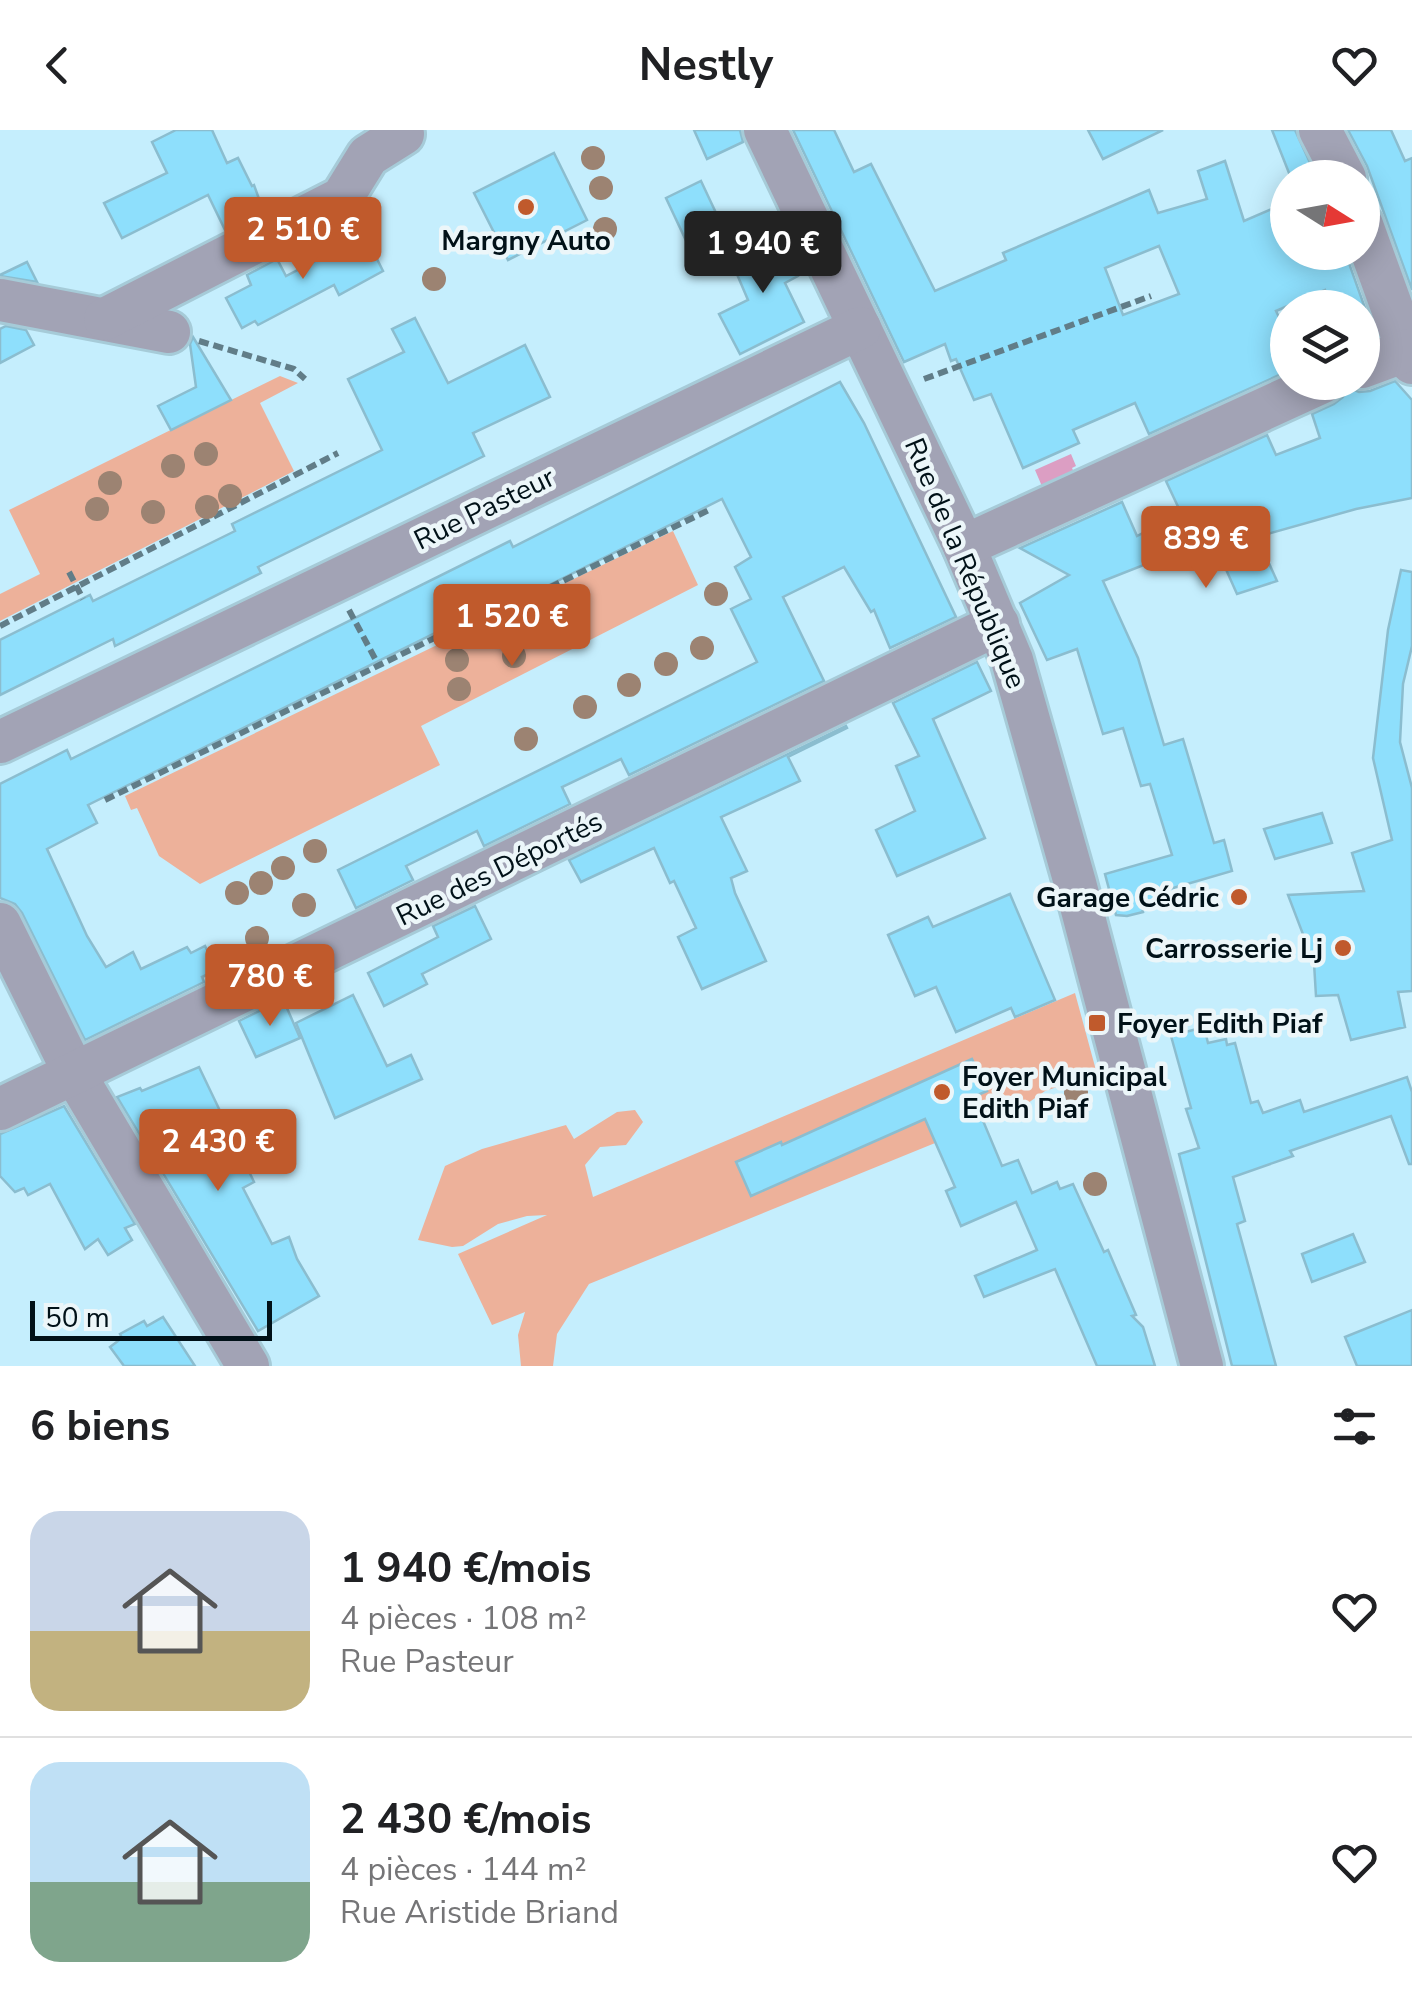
<!DOCTYPE html>
<html lang="fr">
<head>
<meta charset="utf-8">
<style>
	:root { --surface:#fff; --page:#f6f6f6; --text:#202124; --muted:#757577; --line:#e0e0e0; --accent:#c05a2c }
	body { margin:0; font-family:"Nunito Sans",sans-serif; background:var(--page); color:var(--text); height:100vh; display:flex; flex-direction:column; font-size:38px; white-space:nowrap }
	* { box-sizing:border-box; margin:0 }
	p { font-size:32px; color:var(--muted) }
	.icon { flex:none; width:55px; height:55px; fill:none; stroke:currentColor; stroke-width:2; stroke-linecap:round; stroke-linejoin:round }
	.map { position:relative; height:1236px; overflow:hidden }
	.side { display:flex; flex-direction:column; background:var(--surface); flex:1 }
	.side>* { flex:none }
	.needle { width:65px; rotate:101deg }
	.tools { position:absolute; left:1270px; top:30px; display:grid; gap:20px }
	.tools a { display:grid; place-items:center; width:110px; height:110px; border-radius:50%; background:var(--surface); box-shadow:0 5px 25px #0003; font-size:50px }
	.scale { position:absolute; left:30px; bottom:25px; width:242px; box-sizing:border-box; padding-left:10px; border:5px solid #011118; border-top:0; font-size:28px; line-height:35px; white-space:nowrap; color:#011118; -webkit-text-stroke:8px #ecf6f9; paint-order:stroke }
	.price { position:absolute; translate:-50% -85px; padding:0 22px; border-radius:10px; background:var(--accent); color:#fff; font-size:32px; line-height:65px; filter:drop-shadow(0 2px 5px #0008) }
	.price::after { content:''; position:absolute; left:50%; top:60px; width:30px; height:22px; margin-left:-15px; background:inherit; clip-path:polygon(0 0,100% 0,50% 100%) }
	.price.active { background:#222; color:#fff }
	ul { padding:0; list-style:none }
	li { display:flex; align-items:center; gap:30px; height:250px; padding:0 30px }
	li+li { border-top:2px solid var(--line) }
	li span { display:grid; place-items:center; flex:none; width:280px; height:200px; border-radius:30px; color:#555 }
	li>.icon { margin-inline-start:auto }
	span .icon { width:120px; height:120px; fill:#fffc; stroke-width:1 }
	li b { font-size:42px }
	h2 { display:flex; justify-content:space-between; align-items:center; height:120px; padding:0 30px; font-size:42px }
	header { display:flex; justify-content:space-between; align-items:center; height:130px; padding:0 30px; background:var(--surface); font-size:45px; font-weight:700 }
	.map>svg:first-child { display:block }
</style>
</head>
<body>
<header><svg class="icon" aria-label="back" viewBox="0 0 24 24"><path d="M15 5l-7 7 7 7"/></svg>Nestly<svg class="icon" aria-label="heart" viewBox="0 0 24 24"><path d="M12 20l-8-8c-3-5 5-10 8-4 3-6 11-1 8 4z"/></svg></header>
<div class="map">
<svg width="1412" height="1236" viewBox="0 0 1412 1236">
	<rect width="100%" height="100%" fill="#c5eefd"/>
	<!-- green -->
	<g fill="#edb19a">
		<path d="M280,246L298,253L260,273L294,341L0,491V464L40,444L9,380Z"/>
		<path d="M673,401L698,455L421,596L440,635L200,754L159,726L137,678L131,680L125,666Z"/>
		<path d="M1075,863L1097,944L1045,961L1021,978L589,1154L557,1204L553,1236H521L518,1205L525,1182L492,1195L458,1124L547,1085L527,1086L498,1094L463,1116L452,1117L418,1110L445,1036L482,1019L566,995L574,1009L617,982L635,980L643,992L626,1015L600,1017L585,1035L593,1067Z"/>
	</g>
	<!-- water -->
	<path fill="#dc9ec3" d="M1071,324L1076,336L1072,338L1076,347L1044,361L1035,340Z"/>
	<!-- building -->
	<g fill="#8edffc" stroke="#8bbdcf" stroke-width="2.5" fill-rule="evenodd">
		<path d="M176,0H212L227,33L238,28L252,56L254,55L263,80L225,100L208,65L122,108L104,73L167,43L152,12Z"/>
		<path d="M694,0H740L743,12L707,29Z"/>
		<path d="M793,0H834L854,42L871,34L935,161L1006,130L1003,123L1149,60L1158,83L1207,69L1198,41L1225,31L1244,91L1288,72V122H1345L1365,178H1330L1325,160L1276,181L1288,206V241L1149,304L1135,273L1073,300L1079,313L1023,338L991,264L974,270L956,229L951,231L945,214L904,232ZM1159,116L1179,164L1123,185L1105,138Z"/>
		<path d="M1088,0H1163L1103,29Z"/>
		<path d="M1272,0H1295L1317,48H1291Z"/>
		<path d="M1348,0H1391L1405,31L1412,28V160L1367,36Z"/>
		<path d="M554,23L587,90L508,130L474,63Z"/>
		<path d="M701,51L724,100L689,117L666,68Z"/>
		<path d="M365,105L383,141L339,165L334,155L258,195L255,191L242,198L226,168L251,155L247,145L277,129L286,146Z"/>
		<path d="M780,105L798,146L785,153L804,192L740,224L719,184L748,170L730,128Z"/>
		<path d="M27,132L37,152L0,146V145Z"/>
		<path d="M415,188L448,253L525,215L550,267L473,303L484,326L258,437L261,443L115,516L113,509L0,565V510L90,465L93,471L235,401L232,394L382,320L348,249L404,222L392,199Z"/>
		<path d="M6,196L26,200L34,215L0,233V199Z"/>
		<path d="M193,207L231,270L171,300L158,276L196,257L190,214Z"/>
		<path d="M1395,251L1412,270V368L1356,379L1257,407L1277,451L1237,464L1212,408L1103,451L1138,528L1164,615L1183,609L1214,713L1224,710L1232,741L1163,761L1164,767L1141,774L1143,782L1127,786L1116,785L1105,744L1172,725L1150,654L1141,656L1123,598L1103,604L1077,519L1047,530L1020,473L1069,445L1020,418L1122,372L1137,406L1181,383L1166,351L1267,305L1276,325L1320,308L1312,284L1334,274L1343,267L1347,257L1359,262L1370,261Z"/>
		<path d="M840,252L864,293L956,487L890,518L874,480L871,482L844,437L783,467L824,551L629,645L621,629L562,657L570,674L484,716L477,701L406,736L413,750L356,778L338,740L757,532L731,479L751,469L735,437L751,427L722,369L531,464L528,457L88,675L97,693L47,719L87,806L106,837L133,822L141,839L187,817L191,823L205,816L217,840L202,847L204,852L85,910L22,783L15,774L0,768V654L67,620L71,629L510,411L513,417Z"/>
		<path d="M1401,440L1412,442V516L1403,554L1400,612L1412,658V861L1398,862L1405,897L1351,910L1338,865L1316,866L1314,833L1288,765L1364,761L1352,723L1392,710L1373,628L1388,500Z"/>
		<path d="M977,532L991,561L933,589L985,708L897,746L876,700L915,681L896,636L919,626L893,573Z"/>
		<path d="M846,596L847,598L788,627L800,651L721,687L747,741L731,748L735,763L766,831L702,859L678,807L696,798L674,751L670,753L654,718L581,752L569,730Z"/>
		<path d="M1322,683L1332,713L1275,729L1264,699Z"/>
		<path d="M1010,764L1055,870L1015,887L1011,878L956,902L936,857L915,866L888,805L928,787L933,797Z"/>
		<path d="M475,776L491,809L422,844L427,854L384,876L368,843L438,807L433,796Z"/>
		<path d="M353,865L387,936L411,925L422,949L335,988L296,893Z"/>
		<path d="M283,869L300,908L256,927L239,891Z"/>
		<path d="M1204,897L1208,913L1226,909L1227,915L1235,913L1251,973L1258,971L1263,983L1300,970L1304,982L1407,947L1412,962V1034H1409L1391,986L1290,1021L1293,1026L1233,1047L1245,1091L1237,1094L1276,1236H1232L1179,1024L1199,1018L1186,979L1191,978L1171,906Z"/>
		<path d="M972,929L987,961L973,967L1002,1036L1018,1030L1032,1063L1057,1052L1060,1059L1073,1054L1104,1122L1108,1120L1136,1185L1132,1186L1143,1197L1155,1236H1097L1055,1139L984,1167L975,1146L1037,1120L1016,1072L961,1096L946,1061L955,1057L925,989L751,1066L736,1032L781,1012L782,1015Z"/>
		<path d="M199,937L254,1052L243,1058L272,1114L289,1107L297,1129L319,1166L258,1201L117,967L140,958L142,961Z"/>
		<path d="M64,976L135,1094L125,1098L132,1110L108,1125L98,1109L85,1119L50,1054L28,1065L24,1058L15,1062L0,1046V1004Z"/>
		<path d="M1353,1104L1365,1132L1312,1152L1302,1124Z"/>
		<path d="M1412,1180V1236H1357L1345,1207Z"/>
		<path d="M163,1187L195,1236H124L110,1217L122,1208L120,1204L144,1191L147,1196Z"/>
	</g>
	<g fill="none" stroke-linecap="round" stroke-linejoin="round">
		<!-- minor casing -->
		<g stroke="#a6cbd8" stroke-width="48">
			<g id="minor">
				<path d="M765,0L964,416L1012,530L1075,753L1202,1236"/>
				<path d="M1320,0L1345,48"/>
				<path d="M1362,95L1412,233"/>
				<path d="M0,170L169,202"/>
				<path d="M105,189L342,68L368,26L403,4"/>
				<path d="M1362,237L1408,220"/>
				<path d="M964,416L1323,252"/>
				<path d="M0,612L860,198"/>
				<path d="M0,794L74,943L248,1236"/>
				<path d="M0,979L998,494"/>
			</g>
		</g>
		<!-- path -->
		<g stroke="#617d88" stroke-width="6" stroke-dasharray="10 5" stroke-linecap="butt">
			<path d="M199,211L294,239L305,249"/>
			<path d="M924,249L1151,166"/>
			<path d="M69,442L83,469"/>
			<path d="M349,480L379,536"/>
			<path d="M0,496L338,323"/>
			<path d="M105,670L522,465L532,466L711,379"/>
		</g>
		<!-- minor -->
		<use href="#minor" stroke="#a2a3b5" stroke-width="42"/>
	</g>
	<!-- trees -->
	<g fill="#9c8372">
		<circle cx="593" cy="28" r="12"/>
		<circle cx="601" cy="58" r="12"/>
		<circle cx="605" cy="99" r="12"/>
		<circle cx="434" cy="149" r="12"/>
		<circle cx="206" cy="324" r="12"/>
		<circle cx="173" cy="336" r="12"/>
		<circle cx="110" cy="353" r="12"/>
		<circle cx="230" cy="366" r="12"/>
		<circle cx="207" cy="377" r="12"/>
		<circle cx="97" cy="379" r="12"/>
		<circle cx="153" cy="382" r="12"/>
		<circle cx="716" cy="464" r="12"/>
		<circle cx="702" cy="518" r="12"/>
		<circle cx="514" cy="526" r="12"/>
		<circle cx="457" cy="530" r="12"/>
		<circle cx="666" cy="534" r="12"/>
		<circle cx="629" cy="555" r="12"/>
		<circle cx="459" cy="559" r="12"/>
		<circle cx="585" cy="577" r="12"/>
		<circle cx="526" cy="609" r="12"/>
		<circle cx="315" cy="721" r="12"/>
		<circle cx="283" cy="738" r="12"/>
		<circle cx="261" cy="753" r="12"/>
		<circle cx="237" cy="763" r="12"/>
		<circle cx="304" cy="775" r="12"/>
		<circle cx="257" cy="808" r="12"/>
		<circle cx="1076" cy="963" r="12"/>
		<circle cx="1095" cy="1054" r="12"/>
	</g>
	<!-- markers -->
	<g fill="#c05a2c" stroke="#ecf6f9" stroke-width="4">
		<circle cx="526" cy="77" r="10"/>
		<circle cx="1239" cy="767" r="10"/>
		<circle cx="1343" cy="818" r="10"/>
		<rect x="1087" y="883" width="20" height="20" rx="5"/>
		<circle cx="942" cy="962" r="10"/>
	</g>
	<g text-anchor="middle" stroke-width="9" stroke-linejoin="round" paint-order="stroke">
		<!-- poi labels -->
		<g font-size="28" font-weight="bold" fill="#011118" stroke="#ecf6f9" text-anchor="end">
			<text x="526" y="120" text-anchor="middle">Margny Auto</text>
			<text x="1219" y="777">Garage Cédric</text>
			<text x="1323" y="828">Carrosserie Lj</text>
			<text x="1117" y="903" text-anchor="start">Foyer Edith Piaf</text>
			<text x="962" y="956" text-anchor="start">Foyer Municipal<tspan x="962" dy="32">Edith Piaf</tspan></text>
		</g>
		<!-- street labels -->
		<g font-size="28" fill="#011118" stroke="#ecf6f9">
			<text transform="translate(484 378) rotate(-26)" y="10">Rue Pasteur</text>
			<text transform="translate(966 433) rotate(67)" y="10">Rue de la République</text>
			<text transform="translate(499 738) rotate(-26)" y="10">Rue des Déportés</text>
		</g>
	</g>
</svg>
<div class="tools">
<a><svg class="needle" viewBox="-14 -14 28 28"><path d="M0-13l5 13h-10z" fill="#e53935"/><path d="M0 13l5-13h-10z" fill="#757577"/></svg></a>
<a><svg class="icon" aria-label="layers" viewBox="0 0 24 24"><path d="M12 4l9 5-9 5-9-5zM3 14l9 5 9-5"/></svg></a>
</div>
<div class="scale">50 m</div>
<b class="price" style="left:303px;top:152px">2 510 €</b>
<b class="price active" style="left:763px;top:166px">1 940 €</b>
<b class="price" style="left:1206px;top:461px">839 €</b>
<b class="price" style="left:512px;top:539px">1 520 €</b>
<b class="price" style="left:270px;top:899px">780 €</b>
<b class="price" style="left:218px;top:1064px">2 430 €</b>
</div>
<section class="side">
<h2>6 biens<svg class="icon" aria-label="filters" viewBox="0 0 24 24"><path d="M4 7h16M4 17h16"/><circle cx="9" cy="7" r="2"/><circle cx="15" cy="17" r="2"/></svg></h2>
<ul>
<li><span style="background:linear-gradient(#c9d6e8 60%,#c2b280 0)"><svg class="icon" aria-label="home" viewBox="0 0 24 24"><path d="M3 11l9-7 9 7M6 9v11h12V9"/></svg></span><div><b>1 940 €/mois</b><p>4 pièces · 108 m²</p><p>Rue Pasteur</p></div><svg class="icon" aria-label="heart" viewBox="0 0 24 24"><path d="M12 20l-8-8c-3-5 5-10 8-4 3-6 11-1 8 4z"/></svg></li>
<li><span style="background:linear-gradient(#bfe0f5 60%,#7fa58c 0)"><svg class="icon" aria-label="home" viewBox="0 0 24 24"><path d="M3 11l9-7 9 7M6 9v11h12V9"/></svg></span><div><b>2 430 €/mois</b><p>4 pièces · 144 m²</p><p>Rue Aristide Briand</p></div><svg class="icon" aria-label="heart" viewBox="0 0 24 24"><path d="M12 20l-8-8c-3-5 5-10 8-4 3-6 11-1 8 4z"/></svg></li>
</ul>
</section>
</body>
</html>
